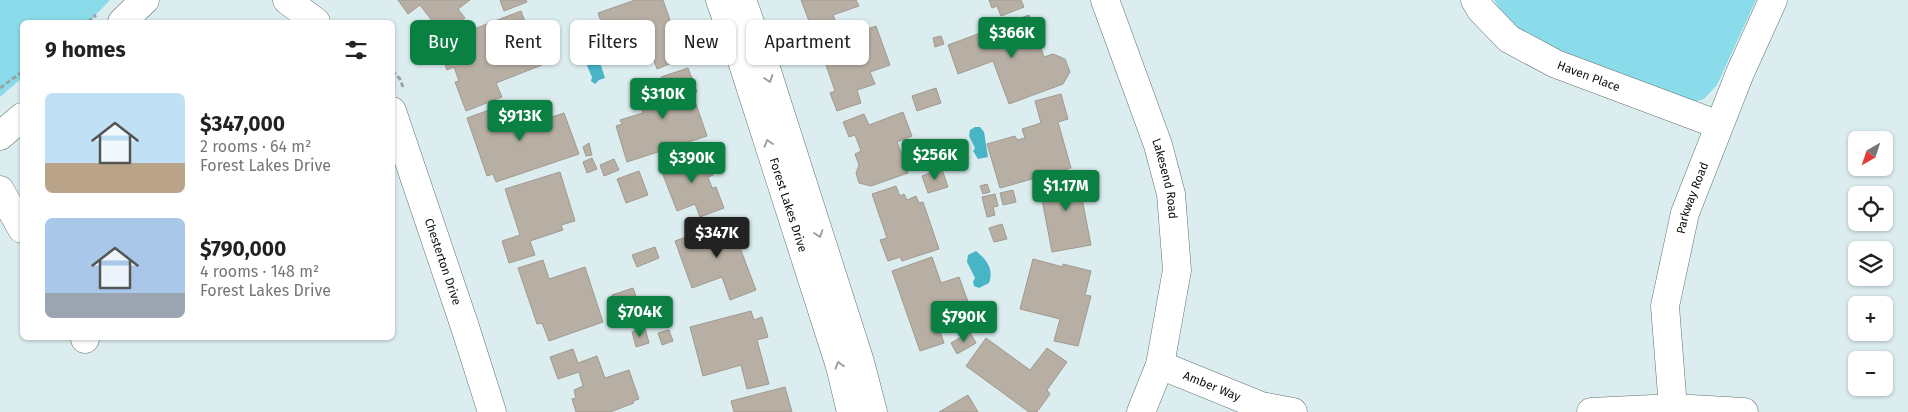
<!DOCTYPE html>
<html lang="en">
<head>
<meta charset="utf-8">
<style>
	:root { --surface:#fff; --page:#f6f6f6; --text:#222; --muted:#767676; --accent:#0b8043 }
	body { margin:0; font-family:"Fira Sans",sans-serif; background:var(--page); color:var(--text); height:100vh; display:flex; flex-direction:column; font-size:19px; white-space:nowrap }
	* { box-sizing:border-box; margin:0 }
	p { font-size:16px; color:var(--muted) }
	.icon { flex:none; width:28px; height:28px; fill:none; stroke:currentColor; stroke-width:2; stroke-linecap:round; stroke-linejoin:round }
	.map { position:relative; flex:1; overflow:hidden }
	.panel { position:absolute; left:20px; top:20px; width:375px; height:320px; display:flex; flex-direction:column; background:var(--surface); border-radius:8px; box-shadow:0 1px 4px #0004 }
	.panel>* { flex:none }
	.banner { position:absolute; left:410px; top:20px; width:475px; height:45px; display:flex; gap:10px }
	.needle { width:32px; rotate:219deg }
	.controls { position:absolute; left:1848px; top:131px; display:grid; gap:10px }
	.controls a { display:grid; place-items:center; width:45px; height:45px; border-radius:8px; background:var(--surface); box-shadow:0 1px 4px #0004; font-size:25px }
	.price { position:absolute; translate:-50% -42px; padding:0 11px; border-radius:5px; background:var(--accent); color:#fff; font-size:16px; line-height:32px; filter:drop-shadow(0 1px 2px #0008) }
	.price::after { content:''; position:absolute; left:50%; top:30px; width:15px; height:11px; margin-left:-8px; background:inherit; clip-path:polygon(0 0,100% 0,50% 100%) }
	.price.on { background:#222; color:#fff }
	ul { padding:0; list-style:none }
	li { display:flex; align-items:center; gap:15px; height:125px; padding:0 25px }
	li span { display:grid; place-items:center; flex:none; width:140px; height:100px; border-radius:8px; color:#555 }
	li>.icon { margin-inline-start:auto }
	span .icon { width:60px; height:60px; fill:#fffc; stroke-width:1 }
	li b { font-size:21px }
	h2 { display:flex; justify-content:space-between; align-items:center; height:60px; padding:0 25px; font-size:21px }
	.chip { padding:0 18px; border-radius:8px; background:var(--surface); box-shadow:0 1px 4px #0004; font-size:18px; line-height:45px }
	.chip.on { background:var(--accent); color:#fff }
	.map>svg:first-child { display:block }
</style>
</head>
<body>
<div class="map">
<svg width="1908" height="412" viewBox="0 0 1908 412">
	<rect width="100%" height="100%" fill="#dcedf0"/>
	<!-- green -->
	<g fill="#8bdcea">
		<path d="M0,0H110L89,22H22V78L0,97Z"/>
		<path d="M1494,0H1756L1717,85L1704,99L1687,104L1531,39L1505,16Z"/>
	</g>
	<!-- water -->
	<g fill="#48b5c7">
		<path d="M594,44L605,78L599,80L595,84L591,81L592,77L580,50Z"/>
		<path d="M975,127H980L984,132L988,157L978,159L973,151L975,148L969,136L970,130Z"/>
		<path d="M976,251C987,260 994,269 989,283L979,288L974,286L973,282L975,278L967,262L968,255Z"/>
	</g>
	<!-- building -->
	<g fill="#b8afa4" stroke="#a2998f">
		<path d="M398,0H470L458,9L465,18L442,34L420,5L408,14Z"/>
		<path d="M500,0H526L527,2L504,11Z"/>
		<path d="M635,0H663L671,23L668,24L671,31L674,30L684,58L657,69L649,46L614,58L598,13Z"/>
		<path d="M801,0H856L859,6L833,15L837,25L814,34Z"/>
		<path d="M989,0H1021L1024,7L1001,16L997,6L992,8Z"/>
		<path d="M521,11L542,65L496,83L502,97L466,111L455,82L459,81L454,67L447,70L437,43L464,33L466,39L477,35L474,29Z"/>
		<path d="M1029,15L1044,57L1053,54L1065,59L1070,72L1063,84L1009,104L993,61L958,74L948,45Z"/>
		<path d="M876,26L890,65L870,72L875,84L857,90L861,103L837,111L830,93L835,91L826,65L833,62L826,44Z"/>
		<path d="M941,36L944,44L935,47L933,38Z"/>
		<path d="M688,68L697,92L685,96L687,104L695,101L707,136L627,162L616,126L622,124L620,120L643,113L640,104L667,96L661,77Z"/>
		<path d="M936,88L941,103L917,111L912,96Z"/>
		<path d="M1061,94L1068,119L1058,122L1071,168L1000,188L987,144L1015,136L1017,140L1025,138L1022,129L1041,123L1035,101Z"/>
		<path d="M503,105L509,123L540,112L546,119L564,113L579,154L496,182L493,174L487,176L467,118Z"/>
		<path d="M903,112L912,136L897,142L908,173L871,186L859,183L856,173L859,165L855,154L861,151L855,135L849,137L843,122L864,114L869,125Z"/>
		<path d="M589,143L592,155L586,156L583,147Z"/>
		<path d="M701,151L704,157L706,156L713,175L708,177L712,188L716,187L724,208L700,217L695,204L677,211L660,167Z"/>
		<path d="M592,158L597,169L587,173L583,162Z"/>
		<path d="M614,159L619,170L604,176L600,165Z"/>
		<path d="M942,169L948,187L928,193L922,176Z"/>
		<path d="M639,171L648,195L626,203L617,179Z"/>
		<path d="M560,172L575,221L561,225L563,230L530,241L535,255L509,263L502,241L520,235L505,189Z"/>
		<path d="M1089,174L1092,191L1081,193L1091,245L1052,252L1039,184Z"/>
		<path d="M987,184L990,192L983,194L980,186Z"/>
		<path d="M896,186L900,196L904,194L907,200L916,196L919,203L923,202L939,249L902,261L900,257L888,261L880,240L887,238L872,194Z"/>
		<path d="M1013,190L1016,202L1003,205L1000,193Z"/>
		<path d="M995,194L998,206L993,207L995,215L987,217L982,197Z"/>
		<path d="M737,219L746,243L739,245L756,290L730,300L722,277L692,288L675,241Z"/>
		<path d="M1002,224L1007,239L994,242L989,228Z"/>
		<path d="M655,247L659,258L637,267L632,255Z"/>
		<path d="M932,257L941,283L959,277L971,310L937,322L944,343L920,351L892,271Z"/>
		<path d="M1033,259L1063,267V264L1091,271L1085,295L1091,296L1078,346L1054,341L1060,319L1020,309Z"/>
		<path d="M543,260L549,279L585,267L603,322L549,341L542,323L537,324L518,268Z"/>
		<path d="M633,288L639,305L618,313L612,295Z"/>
		<path d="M751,311L754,320L762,317L768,337L757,340L769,384L747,389L741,365L703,376L690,327Z"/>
		<path d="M645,328L649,343L636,347L632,332Z"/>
		<path d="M669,330L673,341L662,345L658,333Z"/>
		<path d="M970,332L976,343L957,354L951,343Z"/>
		<path d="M986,338L1030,370L1047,348L1067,362L1047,390L1050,394L1037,412H1029L966,366Z"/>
		<path d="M573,349L578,363L597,356L605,378L629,370L639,399L633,401L634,403L610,412H576L572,399L576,398L574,390L583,386L579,372L558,379L550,357Z"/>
		<path d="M785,387L792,412H734L731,401Z"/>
		<path d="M968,395L978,412H939Z"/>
	</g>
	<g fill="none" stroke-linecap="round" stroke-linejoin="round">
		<!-- street casing -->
		<g stroke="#627174" stroke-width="29">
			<g id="street">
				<path d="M287,0L316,22"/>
				<path id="s1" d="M1105,0L1158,145L1171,194L1177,270L1160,365L1141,412"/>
				<path id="s2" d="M1475,0L1481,10L1509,39L1556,64L1719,125"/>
				<path id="s3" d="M392,111L465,327L492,412"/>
				<path d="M0,190L22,229"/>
				<path d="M85,338V339"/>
				<path id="s4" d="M1160,365L1261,406L1293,412"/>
				<path id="s5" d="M1673,408L1665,306L1685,213L1740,73L1773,0"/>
				<path d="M1591,412L1673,408L1744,412"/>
			</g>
		</g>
		<!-- secondary casing -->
		<g stroke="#627174" stroke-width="29">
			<g id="secondary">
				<path id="s6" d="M720,0L743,64L840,366L851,412"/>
				<path d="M742,0L763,59L860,362L873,412"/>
				<path d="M122,22L145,0"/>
				<path d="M0,136L22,117"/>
			</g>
		</g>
		<!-- path -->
		<g stroke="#97a4a7" stroke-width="3" stroke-dasharray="5 2.5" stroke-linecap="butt">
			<path d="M88,22L96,15"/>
			<path d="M392,71L400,79L403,87"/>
			<path d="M0,88L22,72"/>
		</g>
		<!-- street -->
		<use href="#street" stroke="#fff" stroke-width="28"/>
		<!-- secondary -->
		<use href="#secondary" stroke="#fff" stroke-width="28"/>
	</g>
	<!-- one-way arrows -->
	<defs><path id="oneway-chevron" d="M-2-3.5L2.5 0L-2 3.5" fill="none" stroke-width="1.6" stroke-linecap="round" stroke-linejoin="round" transform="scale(1.25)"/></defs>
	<g stroke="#9c9f9f">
		<use href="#oneway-chevron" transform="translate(769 79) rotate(72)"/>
		<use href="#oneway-chevron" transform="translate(768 143) rotate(-108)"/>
		<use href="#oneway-chevron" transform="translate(819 234) rotate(72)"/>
		<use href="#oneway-chevron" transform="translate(839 365) rotate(-106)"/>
	</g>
	<g text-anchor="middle" stroke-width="4.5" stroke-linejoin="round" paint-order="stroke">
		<!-- street labels -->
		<g font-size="12" fill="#080e0f" stroke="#e9fafd">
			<text dy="4" stroke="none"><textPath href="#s2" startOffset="140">Haven Place</textPath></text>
			<text dy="4" stroke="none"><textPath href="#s1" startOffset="189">Lakesend Road</textPath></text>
			<text dy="4" stroke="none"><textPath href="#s5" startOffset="214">Parkway Road</textPath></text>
			<text dy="4" stroke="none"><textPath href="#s6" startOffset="216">Forest Lakes Drive</textPath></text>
			<text dy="4" stroke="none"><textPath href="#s3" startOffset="159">Chesterton Drive</textPath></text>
			<text dy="4" stroke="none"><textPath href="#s4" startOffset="56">Amber Way</textPath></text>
		</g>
	</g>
</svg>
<div class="controls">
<a><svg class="needle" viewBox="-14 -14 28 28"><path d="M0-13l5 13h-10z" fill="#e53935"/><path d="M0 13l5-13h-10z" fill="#767676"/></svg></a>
<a><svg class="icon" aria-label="locate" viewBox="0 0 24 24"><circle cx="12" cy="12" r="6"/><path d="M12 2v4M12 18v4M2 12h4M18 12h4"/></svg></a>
<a><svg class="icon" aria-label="layers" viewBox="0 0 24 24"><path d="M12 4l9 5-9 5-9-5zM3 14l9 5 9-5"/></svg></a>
<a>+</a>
<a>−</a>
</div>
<b class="price" style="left:1012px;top:59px">$366K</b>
<b class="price" style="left:663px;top:120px">$310K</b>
<b class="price" style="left:520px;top:142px">$913K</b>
<b class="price" style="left:935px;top:181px">$256K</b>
<b class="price" style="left:692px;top:184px">$390K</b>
<b class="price" style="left:1066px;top:212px">$1.17M</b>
<b class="price on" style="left:717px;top:259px">$347K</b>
<b class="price" style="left:640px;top:338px">$704K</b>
<b class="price" style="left:964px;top:343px">$790K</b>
<div class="banner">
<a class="chip on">Buy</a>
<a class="chip">Rent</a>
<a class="chip">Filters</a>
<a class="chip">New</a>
<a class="chip">Apartment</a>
</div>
<section class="panel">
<h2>9 homes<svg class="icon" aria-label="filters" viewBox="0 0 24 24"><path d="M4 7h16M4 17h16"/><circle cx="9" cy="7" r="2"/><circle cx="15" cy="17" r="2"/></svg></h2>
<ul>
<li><span style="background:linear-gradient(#bfe0f5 70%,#b9a48a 0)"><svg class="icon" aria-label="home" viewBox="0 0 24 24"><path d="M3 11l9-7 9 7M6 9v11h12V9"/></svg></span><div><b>$347,000</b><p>2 rooms · 64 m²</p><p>Forest Lakes Drive</p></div></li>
<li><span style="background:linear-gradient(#a9c7e8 75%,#9aa5b1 0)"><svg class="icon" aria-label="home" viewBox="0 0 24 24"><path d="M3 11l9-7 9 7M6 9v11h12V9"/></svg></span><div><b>$790,000</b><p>4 rooms · 148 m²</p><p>Forest Lakes Drive</p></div></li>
</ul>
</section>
</div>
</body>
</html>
